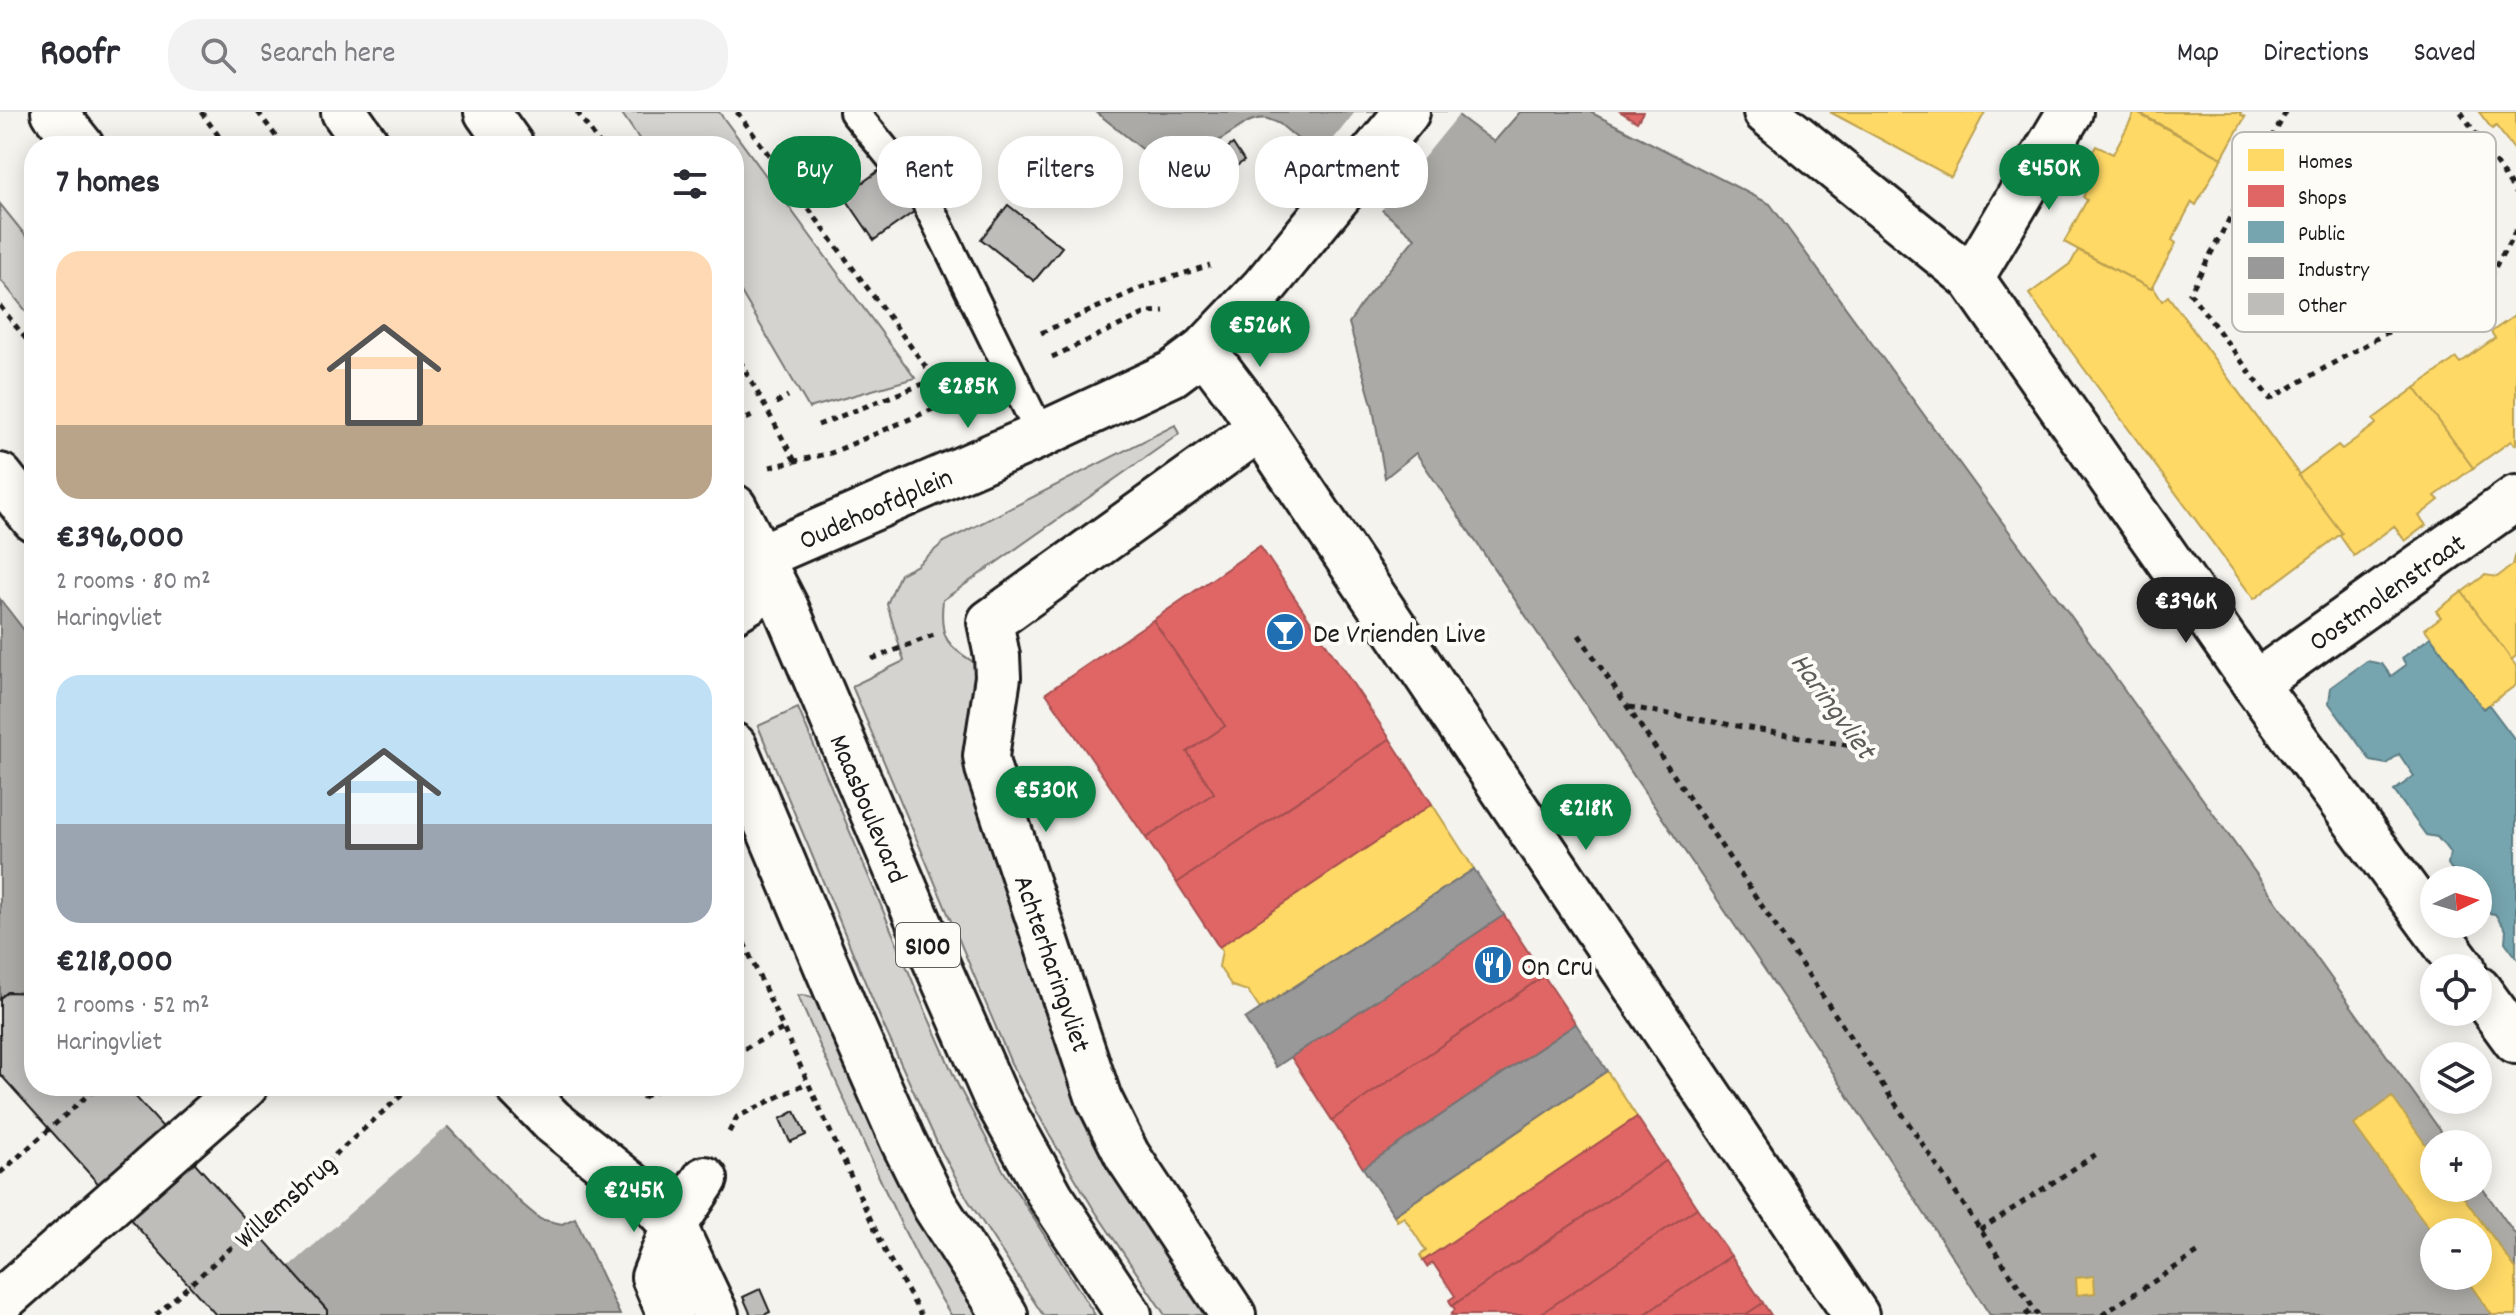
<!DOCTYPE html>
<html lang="en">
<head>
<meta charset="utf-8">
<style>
	:root { --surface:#fff; --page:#f2f2f3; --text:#2b2b33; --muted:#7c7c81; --line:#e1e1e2; --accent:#0b8043 }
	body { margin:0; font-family:Dekko,sans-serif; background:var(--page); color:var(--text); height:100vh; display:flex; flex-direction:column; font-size:30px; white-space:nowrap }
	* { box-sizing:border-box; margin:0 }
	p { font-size:26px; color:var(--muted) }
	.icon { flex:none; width:44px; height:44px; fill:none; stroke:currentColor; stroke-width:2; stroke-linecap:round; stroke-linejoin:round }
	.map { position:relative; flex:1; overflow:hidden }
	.sheet { position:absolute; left:24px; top:24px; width:720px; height:960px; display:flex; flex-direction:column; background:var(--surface); border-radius:32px; box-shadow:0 4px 20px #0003 }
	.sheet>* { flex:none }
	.banner { position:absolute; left:768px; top:24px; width:760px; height:72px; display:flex; gap:16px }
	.needle { width:52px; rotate:85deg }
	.buttons { position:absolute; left:2420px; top:754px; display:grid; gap:16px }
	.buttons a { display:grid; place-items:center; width:72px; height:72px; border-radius:50%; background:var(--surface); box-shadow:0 4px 20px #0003; font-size:40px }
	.price { position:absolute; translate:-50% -68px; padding:0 18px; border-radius:28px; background:var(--accent); color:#fff; font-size:26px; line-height:52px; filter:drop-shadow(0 2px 4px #0008) }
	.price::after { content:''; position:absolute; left:50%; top:48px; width:24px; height:18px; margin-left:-12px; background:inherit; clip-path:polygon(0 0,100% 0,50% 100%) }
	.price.active { background:#222; color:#fff }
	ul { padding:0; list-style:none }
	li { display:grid; align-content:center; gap:16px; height:424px; padding:0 32px }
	li span { display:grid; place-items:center; height:248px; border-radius:24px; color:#555 }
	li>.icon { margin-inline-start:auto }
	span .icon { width:144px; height:144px; fill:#fffc; stroke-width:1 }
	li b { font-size:34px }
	h2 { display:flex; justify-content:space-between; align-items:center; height:96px; padding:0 32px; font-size:34px }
	.chip { padding:0 28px; border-radius:32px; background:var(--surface); box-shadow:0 4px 20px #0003; font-size:28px; line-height:72px }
	.chip.active { background:var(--accent); color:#fff }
	header { display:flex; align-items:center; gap:48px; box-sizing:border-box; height:112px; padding:0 40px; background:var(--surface); border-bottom:2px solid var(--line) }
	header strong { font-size:38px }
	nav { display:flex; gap:44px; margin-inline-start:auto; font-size:28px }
	.search { width:560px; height:72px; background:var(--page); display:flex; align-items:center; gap:20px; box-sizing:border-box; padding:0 28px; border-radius:32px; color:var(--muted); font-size:30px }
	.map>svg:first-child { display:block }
</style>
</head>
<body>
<header>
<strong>Roofr</strong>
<div class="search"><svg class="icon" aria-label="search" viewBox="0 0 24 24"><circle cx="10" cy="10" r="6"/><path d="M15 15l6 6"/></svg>Search here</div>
<nav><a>Map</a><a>Directions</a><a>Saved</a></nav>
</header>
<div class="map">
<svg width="2516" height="1203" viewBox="0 0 2516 1203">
	<rect width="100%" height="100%" fill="#f4f3ee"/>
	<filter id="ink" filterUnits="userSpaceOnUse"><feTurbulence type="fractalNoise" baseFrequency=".0125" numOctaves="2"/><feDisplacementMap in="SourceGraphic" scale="16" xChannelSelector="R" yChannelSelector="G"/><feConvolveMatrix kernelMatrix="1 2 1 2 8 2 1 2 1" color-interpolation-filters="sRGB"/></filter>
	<g filter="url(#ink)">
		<!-- green -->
		<g fill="#d4d3cf" stroke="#787876" stroke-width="2">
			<path d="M621,0H719L915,266L809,296L734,168V34H644Z"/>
			<path d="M0,92L34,134V209L0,167Z"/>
			<path d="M1175,313L1179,322L943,488C938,532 951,535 984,557L976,660L1218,1203H1165L1093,1096L1050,1024L1011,951L852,574L904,549L887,492L900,462L916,454L944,430Z"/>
			<path d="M798,596L918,882L958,973L1003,1058L1095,1203H1043L968,1088L938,1033L881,908L758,614Z"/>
			<path d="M802,883L820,888L982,1203H951C917,1149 891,1092 865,1034C843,984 820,935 798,884Z"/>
		</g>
		<!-- water -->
		<g fill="#abaaa6" stroke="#72716f" stroke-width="2" fill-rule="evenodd">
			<path d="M1096,0H1454L1494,30L1520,0H1590L1770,92L2103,548L2450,1032H2434V1076H2478V1070L2516,1123V1203H1990L1806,919L1416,341L1385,366L1373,296L1349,211L1365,187L1415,126L1280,12C1268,6 1261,4 1248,10L1171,60ZM2434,1120H2478V1164H2434Z"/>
			<path d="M0,487L34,531V881L8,880L0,886Z"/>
			<path d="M126,974L443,1009L521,1091L540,1107L562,1112L575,1106L620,1203H327V1198Z"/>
		</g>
		<!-- pier -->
		<g fill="#f4f3ee">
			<path d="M1355,0H1461L1379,101L1316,49Z"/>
			<path d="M122,974H417L451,1011L286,1158Z"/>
			<path d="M21,980L220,1203H0V999Z"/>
		</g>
		<!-- homes -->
		<g fill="#ffd966" stroke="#bba050" stroke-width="2">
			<path d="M1830,0H1985L1951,65Z"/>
			<path d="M2135,0L2222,46L2196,93L2192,90L2172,128L2176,131L2151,177L2064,130L2087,88L2083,85L2094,63L2084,56L2096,34L2113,42Z"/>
			<path d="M2137,0H2241L2240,2L2245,5L2222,46Z"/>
			<path d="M2479,0H2516V40L2496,14L2492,17Z"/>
			<path d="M2078,138L2151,177L2153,175L2162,189L2168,184L2342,421L2254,487L2029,182L2071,151Z"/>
			<path d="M2516,203V332L2514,333L2511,329L2473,356L2415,276L2456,246L2460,251L2495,226L2491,220Z"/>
			<path d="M2415,276L2473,356L2435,384L2439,388L2419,404L2426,413L2405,429L2394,414L2354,444L2340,424L2342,421L2298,363L2338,333L2342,337L2376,312L2373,307Z"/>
			<path d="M2516,441V544L2511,548L2462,480L2485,463L2497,465L2513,453Z"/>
			<path d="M2462,480L2516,554V573L2483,597L2425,517L2441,505L2436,499Z"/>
			<path d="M1432,692L1474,757L1260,897L1248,879L1232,874L1219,855L1222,839L1219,835Z"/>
			<path d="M1607,959L1637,1005L1423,1149L1420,1143L1426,1139L1404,1105L1397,1109L1394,1103Z"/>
			<path d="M2392,985L2434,1044V1076H2457L2516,1157V1203H2492L2464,1164H2478V1120H2434V1123L2354,1013Z"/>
			<path d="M2094,1164L2095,1181L2077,1183L2076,1166Z"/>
		</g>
		<!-- shops -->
		<g fill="#e06666" stroke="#a55050" stroke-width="2">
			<path d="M1621,0H1643L1637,10Z"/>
			<path d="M1260,434L1390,627L1177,771L1146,726L1214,681L1187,640L1225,614L1153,508Z"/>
			<path d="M1153,508L1225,614L1187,640L1214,681L1146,726L1046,581Z"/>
			<path d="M1390,627L1432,692L1219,835L1177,771Z"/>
			<path d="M1504,803L1544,864L1332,1008L1291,945Z"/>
			<path d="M1544,864L1576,912L1363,1056L1332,1008Z"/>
			<path d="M1637,1005L1666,1049L1452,1194L1449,1188L1455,1184L1433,1151L1427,1155L1423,1149Z"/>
			<path d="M1666,1049L1697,1096L1539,1203H1451L1455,1197L1452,1194Z"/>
			<path d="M1697,1096L1731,1144L1644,1203H1539Z"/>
			<path d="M1731,1144L1763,1191L1745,1203H1644Z"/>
			<path d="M1763,1191L1771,1203H1745Z"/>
		</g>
		<!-- public -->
		<path fill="#76a5af" stroke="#5b7c83" stroke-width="2" d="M2431,525L2483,597L2489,593L2516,629V845L2505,830L2506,818L2495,802L2483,800L2478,794V768H2459L2448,752L2450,741L2444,733L2437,725L2426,723L2394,679L2414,664L2399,642L2386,652L2371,649L2329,591L2331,575L2367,549L2382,552L2391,564L2406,553L2402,546Z"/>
		<!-- industry -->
		<g fill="#999" stroke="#747474" stroke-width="2">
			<path d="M1474,757L1504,803L1276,955L1245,907Z"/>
			<path d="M1576,912L1607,959L1394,1103L1363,1056Z"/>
		</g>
		<!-- building -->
		<g fill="#bebdba" stroke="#1c1c1c" stroke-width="2">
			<path d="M1233,32L1244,49L1226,61L1220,53L1213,59L1207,51Z"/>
			<path d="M884,55L915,99L874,128L844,84Z"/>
			<path d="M1008,93L1062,135L1034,169L981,127Z"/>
			<path d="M8,880L34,881V974H126L327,1198V1203H216L0,962V886Z"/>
			<path d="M795,999L806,1023L790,1030L780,1007Z"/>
			<path d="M760,1177L770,1200L764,1203H751L743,1185Z"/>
		</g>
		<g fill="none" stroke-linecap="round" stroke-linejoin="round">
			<!-- lane casing -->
			<g stroke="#1c1c1c" stroke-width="34">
				<path id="lane" d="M854,0L925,87L1041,323"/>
			</g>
			<!-- street casing -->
			<g stroke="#1c1c1c" stroke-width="50">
				<g id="street">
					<path d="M1766,0L1971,166L2255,572L2463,856"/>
					<path d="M1971,166L2070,0"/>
					<path d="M1204,238L1241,287L1856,1203"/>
					<path d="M0,364L34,407"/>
					<path d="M760,445L1041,323L1172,262L1204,238L1263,176L1407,0"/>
					<path d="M2255,572L2516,386"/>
					<path d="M2478,877L2516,929"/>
					<path d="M518,974L552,1009L643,1082L674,1114L716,1203"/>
					<path d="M670,1203L654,1165L674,1114L705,1067"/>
					<path d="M1233,1203L1127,1043L1099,987L988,656L986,644L998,565L997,544L990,510L1260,316"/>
				</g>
			</g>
			<!-- secondary casing -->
			<g stroke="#1c1c1c" stroke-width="50">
				<g id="secondary">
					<path d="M54,0L81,34"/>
					<path d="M0,1190L245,974"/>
				</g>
			</g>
			<!-- primary casing -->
			<g stroke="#1c1c1c" stroke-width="50">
				<g id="primary">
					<path d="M344,0L368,34"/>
					<path d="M487,0L511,34"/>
					<path d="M734,395L786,496L936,850L996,986L1051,1085L1129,1203"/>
					<path d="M734,498L749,489L760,445"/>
					<path d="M734,634L846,900L903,1029L935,1094L1005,1203"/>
				</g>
			</g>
			<!-- path -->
			<g stroke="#1c1c1c" stroke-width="5" stroke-dasharray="6 6" stroke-linecap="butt">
				<path d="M201,0L226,34"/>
				<path d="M258,0L283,34"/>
				<path d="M577,0L601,34"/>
				<path d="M737,0L929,259L943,292"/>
				<path d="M2286,0L2190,181L2270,287L2492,161L2516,118"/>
				<path d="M2461,0L2516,81"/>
				<path d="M0,194L34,237"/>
				<path d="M1041,221L1143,175L1210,153"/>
				<path d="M734,238L795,349"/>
				<path d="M1052,245L1148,200L1164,199"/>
				<path d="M776,291L788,284"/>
				<path d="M734,307L748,306L756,302"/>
				<path d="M818,313L959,258"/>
				<path d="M770,355L831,341L970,281"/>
				<path d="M1579,523L2038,1203"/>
				<path d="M872,547L939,521"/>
				<path d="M1629,595L1880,639"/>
				<path d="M734,809L885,1139L921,1203"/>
				<path d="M734,942L783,917"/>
				<path d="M638,974L643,985L666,974"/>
				<path d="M729,1020L737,1005L807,971"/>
				<path d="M0,1061L98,974"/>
				<path d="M1980,1118L2098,1041"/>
				<path d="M156,1203L412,974"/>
				<path d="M2025,1203L2034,1197"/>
				<path d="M2102,1203L2202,1138"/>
			</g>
			<!-- lane -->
			<use href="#lane" stroke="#fdfcf7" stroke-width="28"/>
			<!-- street -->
			<use href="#street" stroke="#fdfcf7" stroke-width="44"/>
			<!-- secondary -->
			<use href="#secondary" stroke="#fdfcf7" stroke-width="44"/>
			<!-- primary -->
			<use href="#primary" stroke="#fdfcf7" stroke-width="44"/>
		</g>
	</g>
	<!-- icons -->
	<defs>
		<g id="bar-disc" transform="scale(2)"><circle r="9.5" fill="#1f6fb2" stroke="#fdfcf7"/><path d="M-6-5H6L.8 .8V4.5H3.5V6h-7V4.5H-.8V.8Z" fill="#fff"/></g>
		<g id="restaurant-disc" transform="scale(2)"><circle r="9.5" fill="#1f6fb2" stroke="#fdfcf7"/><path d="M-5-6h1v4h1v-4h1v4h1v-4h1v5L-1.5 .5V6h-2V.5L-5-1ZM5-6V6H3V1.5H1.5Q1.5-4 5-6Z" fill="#fff"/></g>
	</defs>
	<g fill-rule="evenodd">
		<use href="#bar-disc" x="1285" y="520"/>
		<use href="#restaurant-disc" x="1493" y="853"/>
	</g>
	<g text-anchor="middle" stroke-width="8" stroke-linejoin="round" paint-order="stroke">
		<!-- shield labels -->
		<rect fill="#fdfcf7" stroke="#605f5e" stroke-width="2" x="896" y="811" width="64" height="44" rx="6"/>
		<g font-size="26" font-weight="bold" fill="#1c1c1c">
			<text x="928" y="842">S100</text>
		</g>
		<!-- street labels -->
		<g font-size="28" fill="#1c1c1c" stroke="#fdfcf7">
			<text transform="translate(875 395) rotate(-24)" y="10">Oudehoofdplein</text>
			<text transform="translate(2386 479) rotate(-35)" y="10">Oostmolenstraat</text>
			<text transform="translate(870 696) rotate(67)" y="10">Maasboulevard</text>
			<text transform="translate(1054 851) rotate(71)" y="10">Achterharingvliet</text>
			<text transform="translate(284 1088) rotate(-42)" y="10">Willemsbrug</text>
		</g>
		<!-- poi labels -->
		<g font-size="28" fill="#1c1c1c" stroke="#fdfcf7" text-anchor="start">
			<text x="1313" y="530">De Vrienden Live</text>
			<text x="1521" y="863">On Cru</text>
		</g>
		<!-- water labels -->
		<g font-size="30" font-style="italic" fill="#5c5c5a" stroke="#fdfcf7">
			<text transform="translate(1834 593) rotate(54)" y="10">Haringvliet</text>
		</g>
	</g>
	<!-- legend -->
	<rect x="2232" y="20" width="264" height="200" rx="12" fill="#fdfcf7" stroke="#bab9b5" stroke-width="2"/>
	<rect x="2248" y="37" width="36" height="22" fill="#ffd966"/>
	<rect x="2248" y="73" width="36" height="22" fill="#e06666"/>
	<rect x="2248" y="109" width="36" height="22" fill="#76a5af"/>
	<rect x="2248" y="145" width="36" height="22" fill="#999"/>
	<rect x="2248" y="181" width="36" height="22" fill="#bebdba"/>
	<g font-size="22" fill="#1c1c1c">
		<text x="2298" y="56">Homes</text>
		<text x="2298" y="92">Shops</text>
		<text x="2298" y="128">Public</text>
		<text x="2298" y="164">Industry</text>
		<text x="2298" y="200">Other</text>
	</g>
</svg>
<div class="buttons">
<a><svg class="needle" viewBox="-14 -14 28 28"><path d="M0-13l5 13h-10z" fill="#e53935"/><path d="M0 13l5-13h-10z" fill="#7c7c81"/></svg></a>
<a><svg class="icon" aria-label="locate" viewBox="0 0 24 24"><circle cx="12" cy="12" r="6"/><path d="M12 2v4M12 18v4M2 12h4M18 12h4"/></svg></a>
<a><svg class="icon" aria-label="layers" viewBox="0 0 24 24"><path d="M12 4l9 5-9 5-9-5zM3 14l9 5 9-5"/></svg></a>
<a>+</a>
<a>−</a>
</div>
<b class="price" style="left:2049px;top:100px">€450K</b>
<b class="price" style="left:1260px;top:257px">€526K</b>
<b class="price" style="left:968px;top:318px">€285K</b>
<b class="price active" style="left:2186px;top:533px">€396K</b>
<b class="price" style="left:1046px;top:722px">€530K</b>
<b class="price" style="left:1586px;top:740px">€218K</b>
<b class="price" style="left:634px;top:1122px">€245K</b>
<div class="banner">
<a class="chip active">Buy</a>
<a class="chip">Rent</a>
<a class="chip">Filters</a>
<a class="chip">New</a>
<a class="chip">Apartment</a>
</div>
<section class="sheet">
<h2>7 homes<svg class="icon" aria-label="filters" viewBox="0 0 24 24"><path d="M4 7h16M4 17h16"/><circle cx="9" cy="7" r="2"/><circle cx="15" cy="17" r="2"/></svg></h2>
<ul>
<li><span style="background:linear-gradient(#ffd9b3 70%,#b9a48a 0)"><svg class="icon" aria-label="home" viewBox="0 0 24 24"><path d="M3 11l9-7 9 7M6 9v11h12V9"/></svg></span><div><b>€396,000</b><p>2 rooms · 80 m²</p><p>Haringvliet</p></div></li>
<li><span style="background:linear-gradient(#bfe0f5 60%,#9aa5b1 0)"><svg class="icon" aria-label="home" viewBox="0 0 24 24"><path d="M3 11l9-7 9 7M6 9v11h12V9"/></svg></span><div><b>€218,000</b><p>2 rooms · 52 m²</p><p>Haringvliet</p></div></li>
</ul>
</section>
</div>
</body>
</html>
